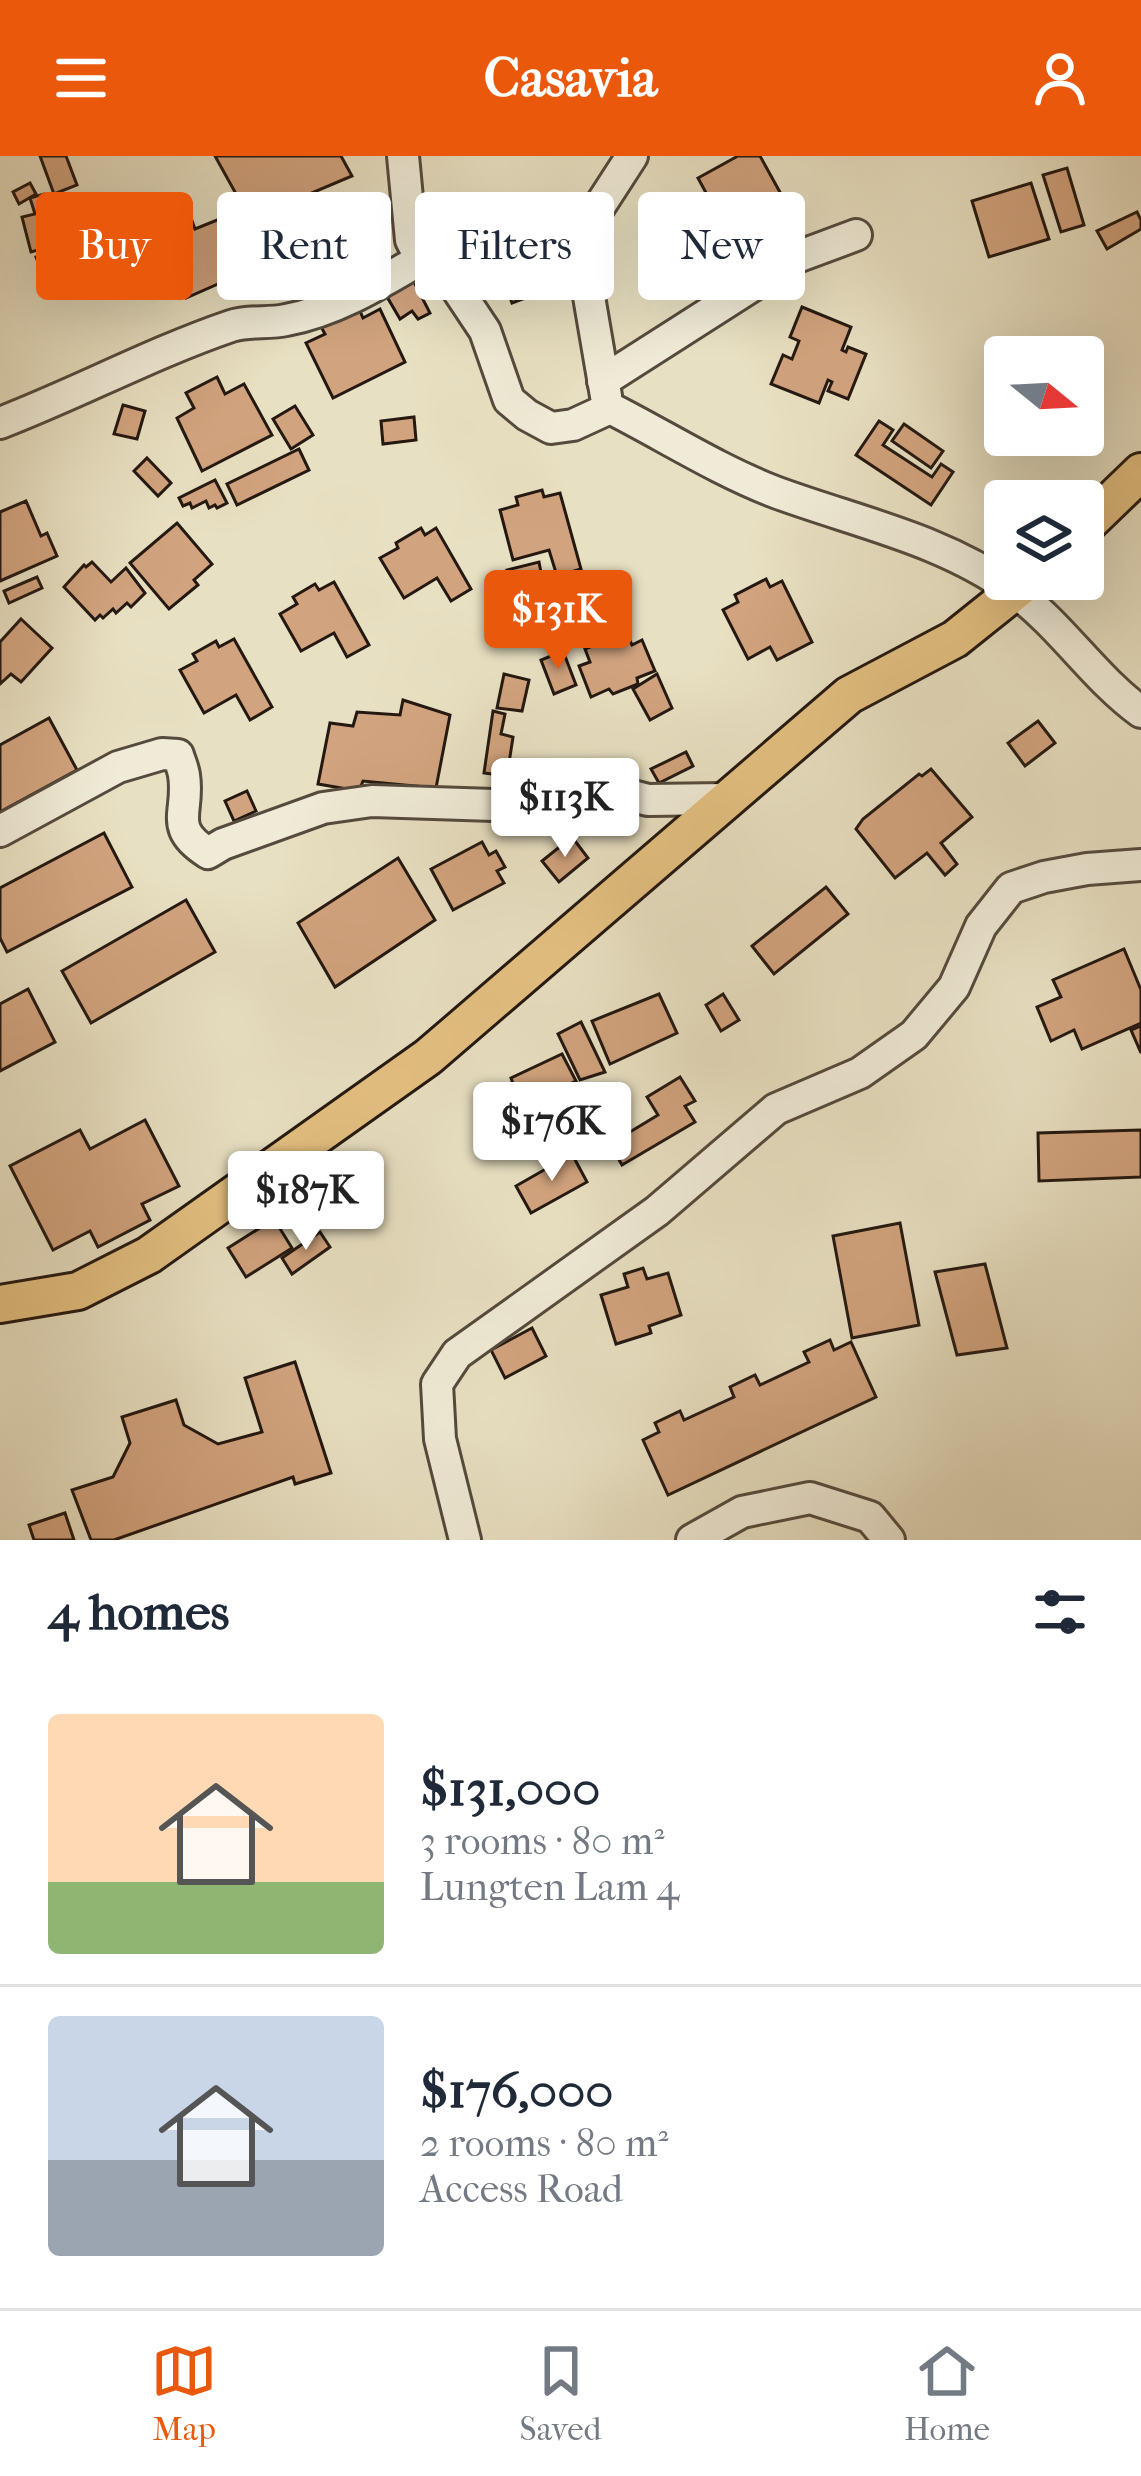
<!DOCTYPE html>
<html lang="en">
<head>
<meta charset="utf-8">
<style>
	:root { --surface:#fff; --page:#f6f6f7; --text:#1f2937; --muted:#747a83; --line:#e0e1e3; --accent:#ea580c }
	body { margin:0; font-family:"IM FELL French Canon",serif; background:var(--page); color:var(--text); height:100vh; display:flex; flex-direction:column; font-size:45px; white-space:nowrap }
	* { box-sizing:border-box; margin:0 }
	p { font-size:39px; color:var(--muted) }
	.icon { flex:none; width:66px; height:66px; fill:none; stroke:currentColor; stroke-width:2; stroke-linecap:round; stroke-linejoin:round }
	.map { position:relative; height:1384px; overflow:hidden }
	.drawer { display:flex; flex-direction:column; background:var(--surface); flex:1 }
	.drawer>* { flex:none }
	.guide { position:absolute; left:36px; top:36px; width:1071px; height:108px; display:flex; gap:24px }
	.needle { width:78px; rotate:108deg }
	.tools { position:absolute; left:984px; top:180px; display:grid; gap:24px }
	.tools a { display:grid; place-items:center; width:120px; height:120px; border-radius:12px; background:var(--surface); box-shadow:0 12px 48px #0002; font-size:60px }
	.price { position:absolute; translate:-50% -102px; padding:0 27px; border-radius:12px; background:#fff; color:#222; font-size:39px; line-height:78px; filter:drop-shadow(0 3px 6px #0008) }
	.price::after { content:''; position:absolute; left:50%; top:72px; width:36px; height:27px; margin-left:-18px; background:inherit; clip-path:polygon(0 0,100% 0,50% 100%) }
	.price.active { background:var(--accent); color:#fff }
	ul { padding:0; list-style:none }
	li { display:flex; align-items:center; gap:36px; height:300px; padding:0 48px }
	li+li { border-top:3px solid var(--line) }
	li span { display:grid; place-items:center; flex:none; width:336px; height:240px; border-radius:12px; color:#555 }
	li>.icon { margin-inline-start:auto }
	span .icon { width:144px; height:144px; fill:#fffc; stroke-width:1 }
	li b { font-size:51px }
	h2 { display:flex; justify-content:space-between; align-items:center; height:144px; padding:0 48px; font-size:51px }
	.chip { padding:0 42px; border-radius:12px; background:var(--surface); box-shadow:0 12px 48px #0002; font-size:42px; line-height:108px }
	.chip.active { background:var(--accent); color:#fff }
	header { display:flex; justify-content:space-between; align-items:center; height:156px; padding:0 48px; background:var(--accent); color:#fff; font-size:54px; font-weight:800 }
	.dock { display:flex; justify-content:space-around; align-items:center; height:168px; border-top:3px solid var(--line); background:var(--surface); font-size:33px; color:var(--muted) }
	.dock a { display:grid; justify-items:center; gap:6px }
	.dock .active { color:var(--accent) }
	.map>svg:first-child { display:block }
</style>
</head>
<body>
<header><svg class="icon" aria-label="menu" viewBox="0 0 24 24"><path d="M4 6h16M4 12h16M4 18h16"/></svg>Casavia<svg class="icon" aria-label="person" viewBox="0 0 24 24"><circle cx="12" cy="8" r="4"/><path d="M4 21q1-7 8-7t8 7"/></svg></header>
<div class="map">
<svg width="1141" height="1384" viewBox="0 0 1141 1384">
	<rect width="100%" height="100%" fill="#e8e0c2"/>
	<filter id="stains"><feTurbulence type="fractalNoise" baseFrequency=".00167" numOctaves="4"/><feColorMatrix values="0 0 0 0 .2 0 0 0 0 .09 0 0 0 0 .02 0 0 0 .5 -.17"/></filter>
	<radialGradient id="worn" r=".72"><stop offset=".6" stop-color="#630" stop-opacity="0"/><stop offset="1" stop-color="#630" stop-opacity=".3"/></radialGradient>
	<!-- building -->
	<g fill="#d1a37e" stroke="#241811" stroke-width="3">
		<path d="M40,0H66L77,29L54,38Z"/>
		<path d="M215,0H341L352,20L250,63Z"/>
		<path d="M738,0H760L787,49L753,68L746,55L723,68L698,22Z"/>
		<path d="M1067,12L1084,69L1061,76L1043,19Z"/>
		<path d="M30,27L36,38L19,48L13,36Z"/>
		<path d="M1031,27L1049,83L989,101L972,45Z"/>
		<path d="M44,38L57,89L31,96L22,61L35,58L30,42Z"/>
		<path d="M237,56L255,99L232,109L236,120L186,142L157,73L190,59L195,73Z"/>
		<path d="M1137,56L1141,64V73L1107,93L1097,75Z"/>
		<path d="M743,60L757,84L738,95L724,70Z"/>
		<path d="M509,68L512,74L527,69L549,133L512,147L507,133L483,141L465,89L481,84L480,78Z"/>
		<path d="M58,93L71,128L49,136L36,101Z"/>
		<path d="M413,124L430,157L418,163L412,155L400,163L386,139Z"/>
		<path d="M356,146L363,162L380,153L405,206L333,242L306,187L325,178L318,165Z"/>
		<path d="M802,151L851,171L842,194L846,196L848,191L866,198L848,243L828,235L832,226L828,224L819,247L771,228L783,199L792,203L799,185L790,181Z"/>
		<path d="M217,221L225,238L244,228L272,279L202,315L177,262L194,252L186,237Z"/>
		<path d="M123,249L145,255L137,283L114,278Z"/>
		<path d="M295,250L313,279L291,293L273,263Z"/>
		<path d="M414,261L416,284L383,288L381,265Z"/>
		<path d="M879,265L893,274L883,289L932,321L941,308L953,316L931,349L856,299Z"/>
		<path d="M904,268L943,295L931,312L892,285Z"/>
		<path d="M299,293L309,314L237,349L227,328Z"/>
		<path d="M147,302L171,327L158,340L134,315Z"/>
		<path d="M215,324L227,347L217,352L215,349L209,352L206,345L192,352L190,347L183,350L179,342Z"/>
		<path d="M1015,327L1029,345H1005V352L997,342Z"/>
		<path d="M542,334L544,341L560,337L581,413L557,420L549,394L513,404L500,354L518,349L516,341Z"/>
		<path d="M26,345L41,380L47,377L57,400L0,425V356Z"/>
		<path d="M177,367L212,408L194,424L198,429L169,453L130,407Z"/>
		<path d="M421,372L425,379L436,372L471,433L451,445L437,422L404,442L380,402L398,392L396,387Z"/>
		<path d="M92,406L111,426L126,412L145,437L131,451L127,447L116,457L113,453L103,462L100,459L95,464L64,431L84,409L86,411Z"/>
		<path d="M539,406L543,427L513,434L507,414Z"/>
		<path d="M37,421L42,432L9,447L4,435Z"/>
		<path d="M766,423L770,431L782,425L812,486L777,504L770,491L748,503L723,454L738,446L735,439Z"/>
		<path d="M334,426L369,489L347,501L334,477L301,495L280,458L297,448L293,441L315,428L319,434Z"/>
		<path d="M601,462L607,480L580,490L574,472Z"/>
		<path d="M21,463L52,492L21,526L11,518L0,528V486Z"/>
		<path d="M626,476L632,489L642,484L655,515L637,522L638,528L613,538L609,533L591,541L579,510L590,506L585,493Z"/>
		<path d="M234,483L272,551L250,564L236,539L204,557L180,514L197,505L193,498L216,485L219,491Z"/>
		<path d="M563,495L576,529L554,538L541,504Z"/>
		<path d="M504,518L529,524L522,555L497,552Z"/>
		<path d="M657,518L672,552L650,564L633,533Z"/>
		<path d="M403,544L450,559L436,632L363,625L359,635L318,628L330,567L353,570L357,556L400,559Z"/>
		<path d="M493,555L505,558L501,578L513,581L507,620L484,617Z"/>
		<path d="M49,562L77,614L0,656V589Z"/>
		<path d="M1038,565L1055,587L1025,610L1008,587Z"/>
		<path d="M686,596L693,610L659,627L651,613Z"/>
		<path d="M931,613L972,661L941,687L957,708L945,719L927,697L895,722L856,673L863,663L919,618L922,620Z"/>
		<path d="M247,635L256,655L234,665L225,645Z"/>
		<path d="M104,677L132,731L7,796L0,782V732Z"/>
		<path d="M572,681L588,702L559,726L542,705Z"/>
		<path d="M482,686L489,699L496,695L505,711L497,715L504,727L453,754L431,713Z"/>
		<path d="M398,702L435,764L335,831L298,767Z"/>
		<path d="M826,731L848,758L774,818L752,790Z"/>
		<path d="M186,744L215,796L91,867L62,815Z"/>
		<path d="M1124,793L1141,834V867L1082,893L1074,874L1051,885L1037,851L1061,841L1053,824Z"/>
		<path d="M28,833L55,886L0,915V848Z"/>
		<path d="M659,838L677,877L610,908L592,865Z"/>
		<path d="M723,838L739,864L721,875L706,849Z"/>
		<path d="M581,866L605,916L580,924L558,878Z"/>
		<path d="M1141,870V897L1131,874Z"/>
		<path d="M562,898L576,925L521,950L511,922Z"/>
		<path d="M680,921L695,945L685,950L695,966L622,1009L610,988L658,959L647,941Z"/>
		<path d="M145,964L179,1030L142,1048L150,1064L98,1091L90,1075L53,1094L10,1010L80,974L90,993Z"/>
		<path d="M1141,974V1021L1039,1025L1038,977Z"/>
		<path d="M572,998L587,1026L531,1057L516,1030Z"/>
		<path d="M274,1063L292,1092L246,1121L228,1092Z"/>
		<path d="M900,1067L919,1169L852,1182L833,1080Z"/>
		<path d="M320,1076L330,1091L292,1118L282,1102Z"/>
		<path d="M985,1108L1007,1192L957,1199L935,1116Z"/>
		<path d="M643,1112L647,1123L668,1117L681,1159L649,1170L651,1177L616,1188L601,1139L628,1131L624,1118Z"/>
		<path d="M532,1172L546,1200L505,1222L491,1194Z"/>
		<path d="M830,1184L834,1194L851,1186L876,1241L668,1339L643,1284L659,1276L655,1267L680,1255L684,1264L734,1241L730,1231L755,1219L760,1229L809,1206L804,1196Z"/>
		<path d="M295,1206L331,1317L295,1328L293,1321L114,1384H91L72,1334L113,1321L130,1287L122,1261L176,1244L184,1269L218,1288L262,1276L245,1222Z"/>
		<path d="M65,1357L74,1384H34L29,1369Z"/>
	</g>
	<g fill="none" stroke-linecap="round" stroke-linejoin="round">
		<!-- minor casing -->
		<g stroke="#554a3d" stroke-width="36">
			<g id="minor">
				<path d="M403,0L411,84L421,103L455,130L485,175L509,244L527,259L551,272L573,269L610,252C665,280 718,314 775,336C856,366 943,383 1014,435C1061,469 1094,522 1141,556"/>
				<path d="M603,225L797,101L856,79"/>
				<path d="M606,240L579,82L632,0"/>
				<path d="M0,267C78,237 152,197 231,170C249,164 268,168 286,164C335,155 379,128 421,103"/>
				<path d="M0,675L118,611L162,598L178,599C180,606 183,612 184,619C190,657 167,671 208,697L223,688L323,652L372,645L494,649L567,634L621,637L648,644L726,643"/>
				<path d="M465,1384L440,1283L437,1228L457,1198L657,1055L776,953L860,917L914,879L954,831L981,770L1011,732L1044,721L1087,713L1141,709"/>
				<path d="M692,1384L742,1356L810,1342L870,1361L889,1384"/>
			</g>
		</g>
		<!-- major casing -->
		<g stroke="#241811" stroke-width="42">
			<g id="major">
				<path d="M1083,372L1141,316"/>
				<path d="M0,1148L78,1135L149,1099L428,901L849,539L955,483L1030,423"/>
			</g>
		</g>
		<!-- minor -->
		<use href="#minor" stroke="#f0ebd7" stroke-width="30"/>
		<!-- major -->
		<use href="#major" stroke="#e4c081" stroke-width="36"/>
	</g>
	<rect width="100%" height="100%" filter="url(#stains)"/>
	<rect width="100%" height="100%" fill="url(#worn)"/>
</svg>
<div class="tools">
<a><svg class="needle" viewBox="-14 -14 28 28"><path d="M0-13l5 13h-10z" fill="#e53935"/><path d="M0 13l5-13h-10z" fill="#747a83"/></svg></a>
<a><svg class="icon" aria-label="layers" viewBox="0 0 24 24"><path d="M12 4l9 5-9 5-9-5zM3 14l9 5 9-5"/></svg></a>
</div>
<b class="price active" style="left:558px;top:516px">$131K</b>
<b class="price" style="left:565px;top:704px">$113K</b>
<b class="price" style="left:552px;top:1028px">$176K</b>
<b class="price" style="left:306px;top:1097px">$187K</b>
<div class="guide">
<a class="chip active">Buy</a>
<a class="chip">Rent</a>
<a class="chip">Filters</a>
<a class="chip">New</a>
</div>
</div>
<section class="drawer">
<h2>4 homes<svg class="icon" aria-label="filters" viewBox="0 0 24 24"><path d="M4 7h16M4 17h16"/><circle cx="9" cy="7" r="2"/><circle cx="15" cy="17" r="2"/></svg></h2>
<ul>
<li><span style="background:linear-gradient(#ffd9b3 70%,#8fb573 0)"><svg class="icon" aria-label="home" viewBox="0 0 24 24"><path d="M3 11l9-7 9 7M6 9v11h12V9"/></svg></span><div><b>$131,000</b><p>3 rooms · 80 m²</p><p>Lungten Lam 4</p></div></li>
<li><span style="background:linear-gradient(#c9d6e8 60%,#9aa5b1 0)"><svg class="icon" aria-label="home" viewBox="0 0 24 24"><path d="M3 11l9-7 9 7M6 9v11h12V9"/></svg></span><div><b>$176,000</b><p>2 rooms · 80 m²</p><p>Access Road</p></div></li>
</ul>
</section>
<nav class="dock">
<a class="active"><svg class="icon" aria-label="map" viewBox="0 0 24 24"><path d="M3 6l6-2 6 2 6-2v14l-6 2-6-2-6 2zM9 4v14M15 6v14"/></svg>Map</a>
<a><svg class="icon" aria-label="saved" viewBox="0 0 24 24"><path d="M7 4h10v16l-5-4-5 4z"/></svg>Saved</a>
<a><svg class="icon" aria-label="home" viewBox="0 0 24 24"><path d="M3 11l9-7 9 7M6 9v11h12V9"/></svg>Home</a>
</nav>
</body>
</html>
